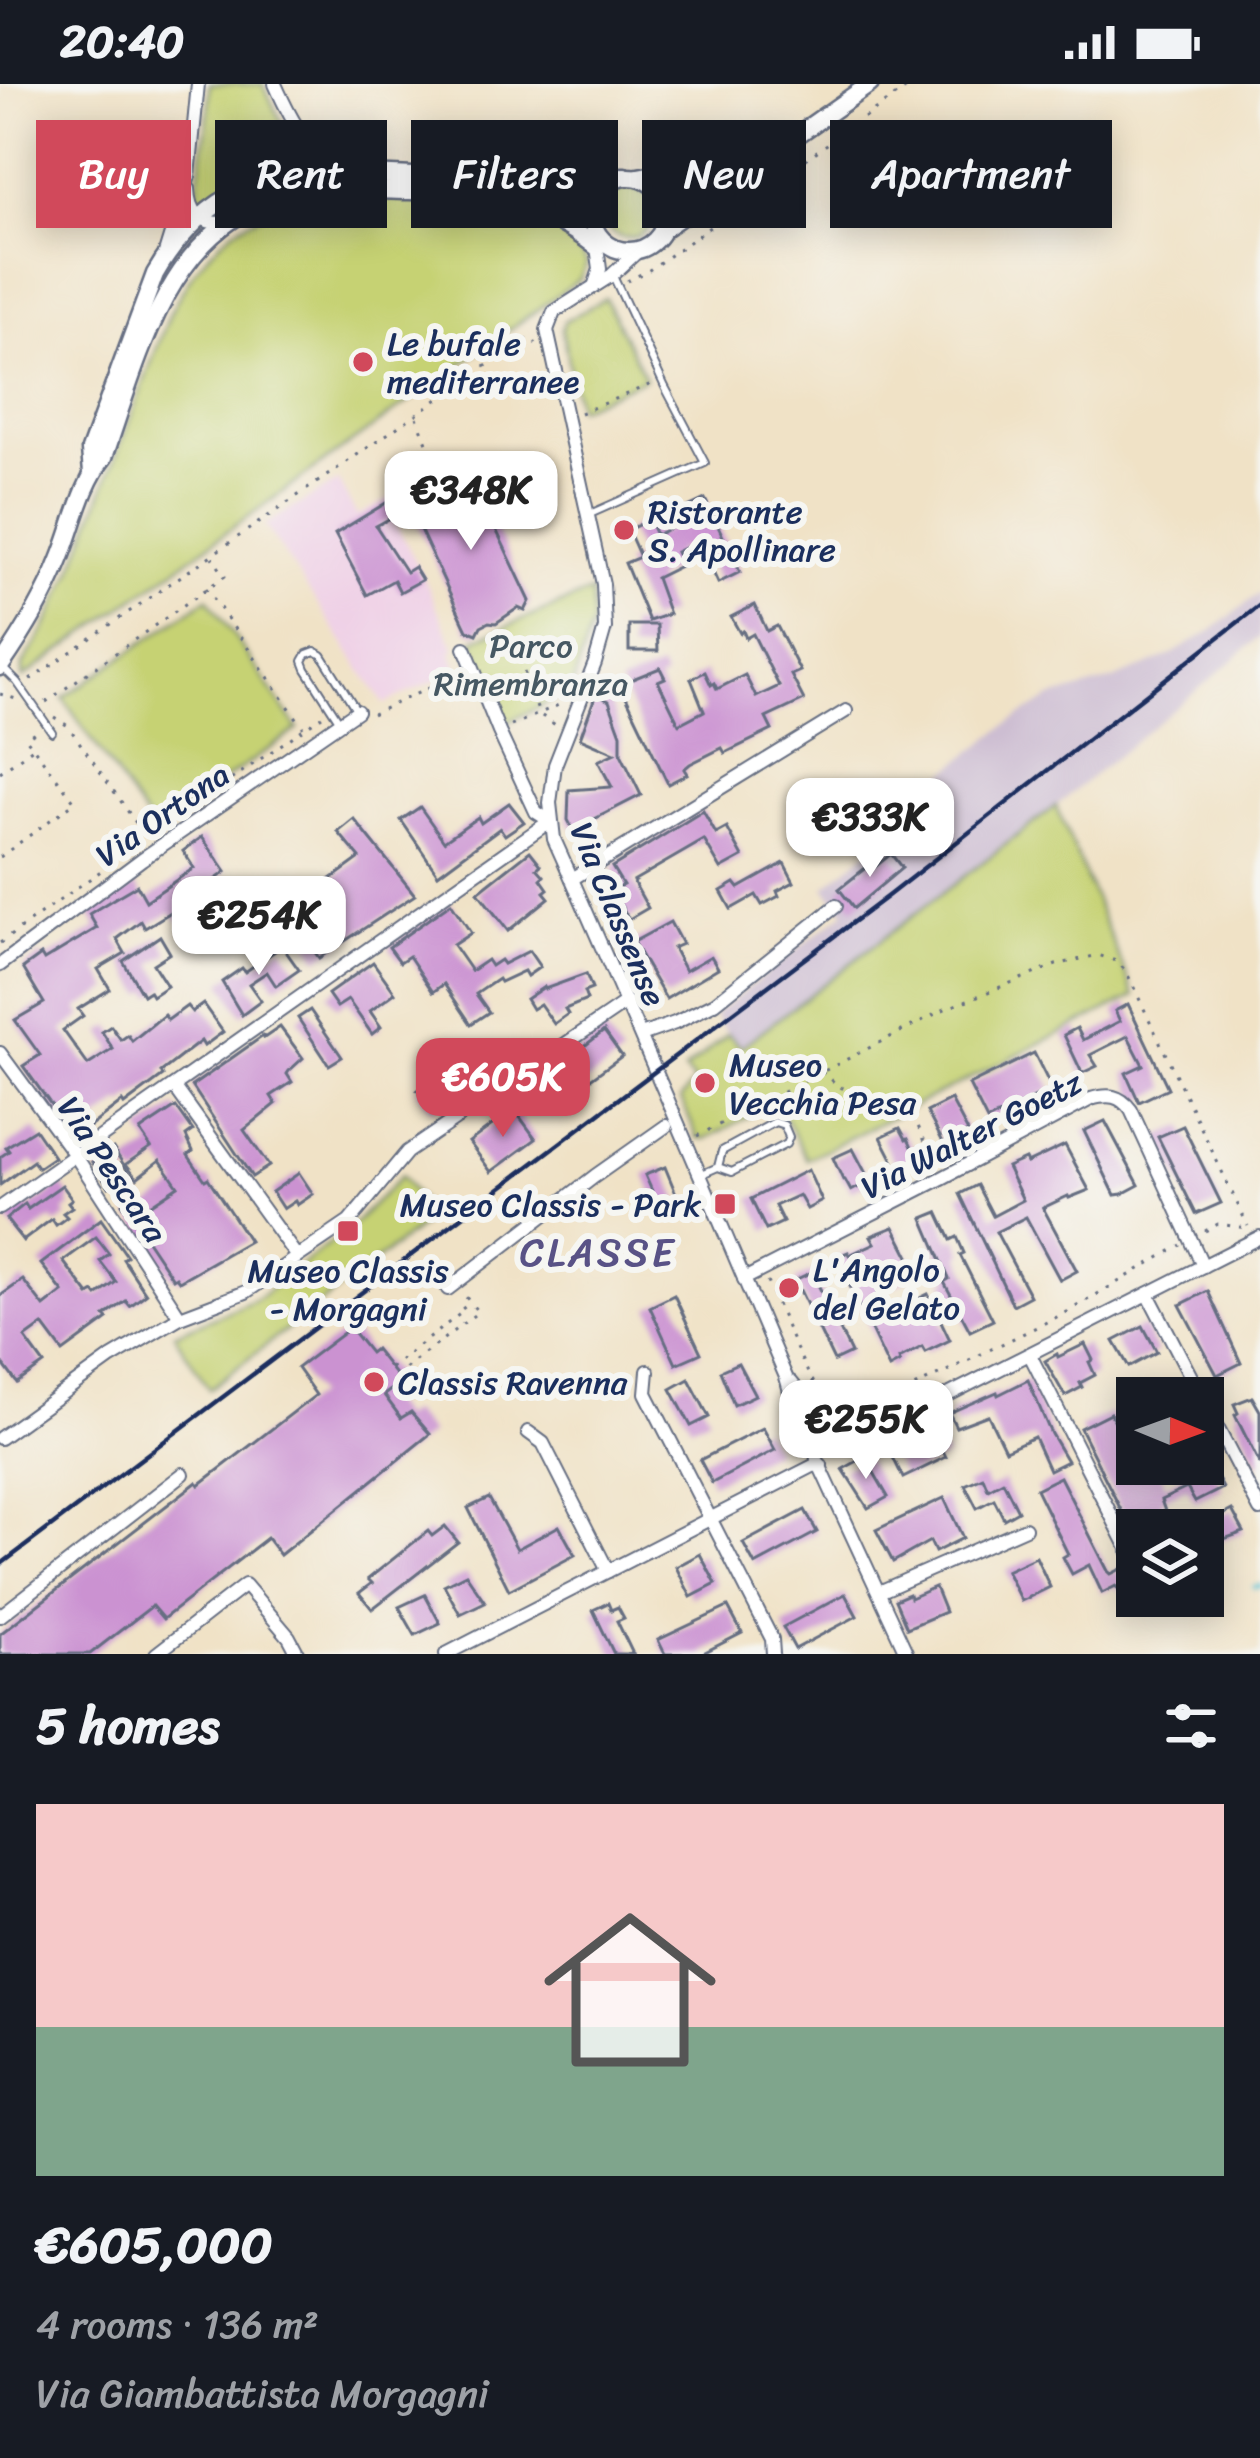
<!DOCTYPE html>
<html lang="en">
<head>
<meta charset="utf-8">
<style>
	:root { --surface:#171b24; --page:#242831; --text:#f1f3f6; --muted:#9ea1a6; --line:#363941; --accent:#d1495b }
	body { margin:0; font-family:Sriracha,sans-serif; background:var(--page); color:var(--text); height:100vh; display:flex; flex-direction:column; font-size:45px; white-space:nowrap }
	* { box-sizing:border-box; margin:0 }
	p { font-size:39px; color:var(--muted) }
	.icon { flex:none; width:66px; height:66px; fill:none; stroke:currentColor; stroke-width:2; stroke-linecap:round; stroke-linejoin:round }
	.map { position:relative; height:1570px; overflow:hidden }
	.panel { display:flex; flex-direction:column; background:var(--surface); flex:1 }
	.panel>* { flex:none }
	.guide { position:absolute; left:36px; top:36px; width:1188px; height:108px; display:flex; gap:24px }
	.needle { width:78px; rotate:91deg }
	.fabs { position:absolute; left:1116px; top:1293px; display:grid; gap:24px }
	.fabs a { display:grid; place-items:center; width:108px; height:108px; border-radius:0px; background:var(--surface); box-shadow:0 6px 30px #0003; font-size:60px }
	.price { position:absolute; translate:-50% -102px; padding:0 27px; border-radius:24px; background:#fff; color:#222; font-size:39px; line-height:78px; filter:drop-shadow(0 3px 6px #0008) }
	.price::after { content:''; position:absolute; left:50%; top:72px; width:36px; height:27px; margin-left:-18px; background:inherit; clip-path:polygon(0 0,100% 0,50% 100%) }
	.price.active { background:var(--accent); color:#fff }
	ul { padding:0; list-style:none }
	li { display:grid; align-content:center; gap:24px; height:636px; padding:0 36px }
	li+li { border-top:3px solid var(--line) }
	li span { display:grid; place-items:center; height:372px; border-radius:0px; color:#555 }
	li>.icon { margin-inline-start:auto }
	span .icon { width:216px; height:216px; fill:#fffc; stroke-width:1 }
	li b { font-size:51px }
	h2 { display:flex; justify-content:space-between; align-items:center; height:144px; padding:0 36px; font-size:51px }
	.chip { padding:0 42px; border-radius:0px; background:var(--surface); box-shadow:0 6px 30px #0003; font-size:42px; line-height:108px }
	.chip.active { background:var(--accent); color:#fff }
	.status { display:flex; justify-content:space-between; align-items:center; height:84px; padding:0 60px; background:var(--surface); direction:ltr }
	.status svg { height:33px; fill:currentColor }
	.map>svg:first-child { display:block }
</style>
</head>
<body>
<div class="status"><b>20:40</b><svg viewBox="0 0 49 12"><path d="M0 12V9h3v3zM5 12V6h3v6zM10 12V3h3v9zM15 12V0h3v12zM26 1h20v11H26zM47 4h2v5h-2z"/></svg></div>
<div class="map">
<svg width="1260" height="1570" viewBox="0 0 1260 1570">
	<rect width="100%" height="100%" fill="#f6f6f2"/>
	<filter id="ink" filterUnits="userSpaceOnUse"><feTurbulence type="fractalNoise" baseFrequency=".00833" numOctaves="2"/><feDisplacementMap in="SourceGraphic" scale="24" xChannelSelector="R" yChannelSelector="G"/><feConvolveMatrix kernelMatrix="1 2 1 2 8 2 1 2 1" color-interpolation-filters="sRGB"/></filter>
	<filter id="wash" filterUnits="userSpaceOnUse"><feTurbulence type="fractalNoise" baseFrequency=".004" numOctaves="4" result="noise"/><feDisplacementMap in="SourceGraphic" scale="48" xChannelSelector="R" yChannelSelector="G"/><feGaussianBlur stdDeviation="2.7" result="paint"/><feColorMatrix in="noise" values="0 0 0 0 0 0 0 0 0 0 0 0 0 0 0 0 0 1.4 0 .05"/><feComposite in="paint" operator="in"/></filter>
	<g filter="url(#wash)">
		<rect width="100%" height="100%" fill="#f0e2c6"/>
		<!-- built -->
		<path fill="#efd0e6" d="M338,397L357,432L392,413L400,431L393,435L421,487L455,565L451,567L458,586L384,620L265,441Z"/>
		<!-- industrial -->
		<path fill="#cdbed2" d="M1260,509V553L1219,588L1056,722L740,963L728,950L714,931L845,828L825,803L905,736L915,712L1009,639L1051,614L1116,595L1167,573L1211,547Z"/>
		<!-- green -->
		<g fill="#c6d273" stroke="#708068" stroke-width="3">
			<path d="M209,0H263L294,64L310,81C260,87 242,90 201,121L196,114L209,26Z"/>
			<path d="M471,101H591L582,119L585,144C546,116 517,109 471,101Z"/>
			<circle cx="628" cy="129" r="25"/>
			<path d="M385,115C451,119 551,111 587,179L580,195L23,594V581L44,547L73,486L170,229C199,171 234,131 301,119C328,114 358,116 385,115Z"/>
			<path d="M605,214L645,294L577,324L562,246L564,238Z"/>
			<path d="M591,508L592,540L571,607L506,639L473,556Z"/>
			<path d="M208,514L298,645L153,745L63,614Z"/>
			<path d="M1056,722L1135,912L807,1075L776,1018L706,1055L698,1054L681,1015L694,997L684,987L728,950L741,963Z"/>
			<path d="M401,1092L433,1133L209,1305L174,1250L257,1215L352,1142Z"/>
		</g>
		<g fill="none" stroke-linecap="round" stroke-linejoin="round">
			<!-- stream -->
			<path stroke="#56c1d1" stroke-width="4.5" d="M1254,1503L1260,1502"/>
		</g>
		<g id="blocks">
			<!-- building -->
			<g fill="#cb92d1" fill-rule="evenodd">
				<path d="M491,385L499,403L482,411V416L530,517L525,527L518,524L496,539L489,538L481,542L477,550L467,546L410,424Z"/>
				<path d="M705,415L740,488L718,499L699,457L676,468L682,481L656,494L669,530L649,537L625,479L640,473L628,446L649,436L656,451L689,435L684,425Z"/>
				<path d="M391,416L398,430L376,442L406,488L414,483L422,496L400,508L394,496L367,511L335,450Z"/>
				<path d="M755,521L767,547L777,542L800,587L791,591L804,616L766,634L772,646L725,669L722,664L690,680L684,685L687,690L668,700L620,600L660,584L665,594L658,597L679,640L704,627L691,595L705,588L711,601L714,599L717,605L745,591L756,613L779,602L753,550L746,554L743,547L740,549L731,533Z"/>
				<path d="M629,541H657L658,567H629Z"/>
				<path d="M596,610L609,617L621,650V670L641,711L573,746L568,736L569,706L612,703L598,677L615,669L580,654Z"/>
				<path d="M509,719L524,738L505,751L500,744L438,790L401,736L420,723L444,757L478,733L481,739Z"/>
				<path d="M703,727L716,750L727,744L743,773L721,785L704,756L633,797L648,824L629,835L612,807L623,801L612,783Z"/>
				<path d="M354,735L415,811L319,874L309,860L321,852L298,819L360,774L338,748Z"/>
				<path d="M202,753L226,788L191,813L198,824L178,838L171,828L145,844L141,837L117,855L125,869L98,885L110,905L78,925L83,932L63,946L88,981L113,965L102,948L111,942L121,956L128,951L132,957L164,931L168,936L187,922L192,928L203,920L223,948L204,962L201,957L161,988L163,992L124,1021L122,1018L75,1054L23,982L40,971L15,936L44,919L23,884L41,871L44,876L97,844L89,830L115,814L137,801L146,817L194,784L183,767Z"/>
				<path d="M530,767L541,781L537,784L544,792L541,795L548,805L544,808L549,814L508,847L478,808Z"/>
				<path d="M891,770L902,784L854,824L839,805L873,778L876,782Z"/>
				<path d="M784,779L794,798L777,807L779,812L762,821L756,811L731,825L721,807L735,799L739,804Z"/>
				<path d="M245,812L261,836L243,849L239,845L221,858L207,838Z"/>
				<path d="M451,819L471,849L453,861L471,887L487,876L491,882L500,876L503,880L529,867L540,883L527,892L524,887L500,898L498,895L476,910L489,928L471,940L444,900L433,908L409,872L400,878L389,863Z"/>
				<path d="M670,838L682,860L673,864L685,887L711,872L718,884L666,915L633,858Z"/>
				<path d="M160,852L170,869L153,880L167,902L152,912L149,907L143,911L123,877Z"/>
				<path d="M282,862L299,886L276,902L267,888L249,900L261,917L242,931L222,898L242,884L245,888Z"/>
				<path d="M373,878L395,909L370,927L381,943L372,950L348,916L337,923L328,910Z"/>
				<path d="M586,890L592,905L584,908L587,916L565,925L568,930L554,940L540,920L532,925L526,915L544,903L545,905Z"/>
				<path d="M1128,920L1168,1004L1139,1018L1126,989L1143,981L1128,952L1090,971L1097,982L1082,989L1064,951L1077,944L1083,956L1120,937L1115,927Z"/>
				<path d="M310,926L342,973L329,981L298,934Z"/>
				<path d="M280,943L303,974L289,987L287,990L292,998L271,1012L276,1020L244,1046L269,1082L252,1093L192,1002L263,952L264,954Z"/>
				<path d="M604,947L622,972L548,1026L531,1003Z"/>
				<path d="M479,964L492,984L432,1026L417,1006Z"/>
				<path d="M1034,969L1052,1005L987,1037L969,1001Z"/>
				<path d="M951,1016L968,1048L944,1060L927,1028Z"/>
				<path d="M176,1023L193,1047L186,1052L193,1067L188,1071L205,1096L208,1094L249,1157L179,1197L176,1193L173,1195L122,1119L137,1108L147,1123L178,1102L160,1076L137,1094L126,1080L151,1063L140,1047Z"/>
				<path d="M514,1025L536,1055L491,1088L469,1058Z"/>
				<path d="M1105,1037L1139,1101L1122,1110L1115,1111L1084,1047Z"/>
				<path d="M1183,1042L1221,1119L1196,1130L1158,1053Z"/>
				<path d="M900,1044L906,1055L908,1054L918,1076L898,1086L881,1053Z"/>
				<path d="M35,1045L54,1073L38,1084L33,1077L0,1101V1073L9,1067L6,1063Z"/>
				<path d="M1065,1061L1089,1106L1069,1114L1068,1112L1043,1124L1077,1187L1060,1196L1026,1133L996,1148L1030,1212L1013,1221L960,1110L977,1101L993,1132L1023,1116L1007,1083L1025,1075L1027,1079Z"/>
				<path d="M113,1064L129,1089L109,1103L92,1078Z"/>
				<path d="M853,1065L870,1097L851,1107L845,1096H843L833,1074Z"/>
				<path d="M665,1083L679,1117L660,1125L645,1091Z"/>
				<path d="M808,1086L822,1117L807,1125L799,1111L775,1122L783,1138L766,1146L751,1115Z"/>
				<path d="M299,1089L313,1110L297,1121L295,1117L283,1125L272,1108Z"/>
				<path d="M62,1101L72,1115L68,1118L72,1123L63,1129L67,1133L56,1141L52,1135L23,1157L6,1135L25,1120L28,1125Z"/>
				<path d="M938,1128L951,1156L957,1153L964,1169L960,1171L993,1236L970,1247L944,1198L949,1195L923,1134Z"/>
				<path d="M101,1135L127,1172L123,1175L146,1210L130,1222L126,1217L105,1232L108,1235L63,1268L43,1241L25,1254L44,1280L17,1299L0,1276V1212L23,1196L44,1223L63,1208L41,1180ZM96,1153L109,1170L100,1177L116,1198L97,1212L94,1208L89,1211L63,1177Z"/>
				<path d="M894,1143L918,1190L877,1210L887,1230L928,1210L950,1256L925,1268L922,1263L899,1275L900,1278L889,1284L836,1173L848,1168L849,1171L875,1159L871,1152Z"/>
				<path d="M812,1188L851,1269L834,1277L795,1196Z"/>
				<path d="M1208,1207L1241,1279L1217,1291L1180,1221Z"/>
				<path d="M674,1211L701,1269L676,1280L650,1223Z"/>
				<path d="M1143,1242L1157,1268L1129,1283L1114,1257Z"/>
				<path d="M350,1244L370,1269L375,1265L401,1298L384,1311L401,1334L411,1328L430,1350L280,1471L267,1454L163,1535L152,1522L90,1570H0V1550L197,1398L199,1401L316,1311L297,1284Z"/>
				<path d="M1085,1260L1093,1276L1089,1278L1095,1291L1080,1299L1082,1303L1065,1312L1045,1277L1057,1270L1058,1273Z"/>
				<path d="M738,1279L755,1311L734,1321L720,1287Z"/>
				<path d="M689,1295L709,1333L691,1342L671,1305Z"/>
				<path d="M1028,1296L1051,1350L1067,1377L1049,1386L1034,1353L1005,1366L988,1331L956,1343L949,1329L997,1308L998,1311Z"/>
				<path d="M1252,1313L1260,1327V1381L1235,1331L1238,1329L1234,1320Z"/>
				<path d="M1110,1329L1122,1349L1137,1343V1380H1159L1165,1401L1209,1378L1223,1404L1195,1418L1187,1404L1161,1416L1170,1441L1159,1446H1131L1080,1344Z"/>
				<path d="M931,1343L946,1373L903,1394L888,1363Z"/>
				<path d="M763,1344L775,1366L712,1399L700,1376Z"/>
				<path d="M865,1373L888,1413L868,1424L843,1385Z"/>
				<path d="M983,1393L988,1405L1003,1397L1018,1427L1004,1435L994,1415L977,1424L965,1401Z"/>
				<path d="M1060,1393L1108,1487L1111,1490L1123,1484L1131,1501L1119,1507L1116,1502L1102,1509L1089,1481L1072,1490L1063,1473L1068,1470L1036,1405Z"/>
				<path d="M489,1414L517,1465L559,1442L575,1471L509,1506L468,1424Z"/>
				<path d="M944,1414L963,1454L935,1468L930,1457L893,1478L876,1446Z"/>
				<path d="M805,1426L817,1448L755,1481L743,1459Z"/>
				<path d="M1232,1426L1244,1448L1213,1459L1204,1441Z"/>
				<path d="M445,1442L458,1458L372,1525L359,1509L372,1499L368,1495L428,1447L432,1452Z"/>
				<path d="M700,1470L716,1500L691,1513L676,1483Z"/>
				<path d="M1036,1473L1050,1503L1021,1517L1006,1487Z"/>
				<path d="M466,1490L485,1518L460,1530L444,1501Z"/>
				<path d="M935,1503L945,1528L907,1544L895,1516L909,1510L910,1514Z"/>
				<path d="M845,1510L857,1532L795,1565L783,1543Z"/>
				<path d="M425,1511L440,1539L415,1551L399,1523Z"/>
				<path d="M608,1519L611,1526L618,1523L624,1534L617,1537L633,1570H614L593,1526Z"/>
				<path d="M728,1523L742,1549L701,1570H665L658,1556Z"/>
			</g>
		</g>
	</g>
	<g filter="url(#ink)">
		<use href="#blocks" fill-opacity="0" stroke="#666e82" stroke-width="3"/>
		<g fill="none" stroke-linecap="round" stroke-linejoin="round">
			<!-- lane casing -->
			<g stroke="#666e82" stroke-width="10">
				<g id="lane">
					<path d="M590,430L705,379L665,303L613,192"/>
					<path d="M3,584L17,598L52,648"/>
					<path d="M340,638L306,585L303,577L307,570L315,567L322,571L357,627"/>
					<path d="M702,1090L718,1083L732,1088L786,1060L789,1053L784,1041L775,1038L722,1067L718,1083"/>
				</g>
			</g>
			<!-- street casing -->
			<g stroke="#666e82" stroke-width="16">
				<g id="street">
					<path d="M275,0C292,38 307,69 347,88"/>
					<path d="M189,105C190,129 201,140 225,139"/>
					<path d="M640,165L612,191L554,228L547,246L603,500L605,544L595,579L555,681L550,719L554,755C634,933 709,1113 786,1293C791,1309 793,1327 802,1341C820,1370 857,1369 879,1346L1260,1153"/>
					<path d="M165,169L189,92L198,0"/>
					<path d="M595,200L600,185L597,163"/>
					<path d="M465,564L499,648L536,728L550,737"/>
					<path d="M572,795L846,627"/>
					<path d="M0,881L142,775L357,627"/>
					<path d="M641,951L675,939L715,919L836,822"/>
					<path d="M0,969L75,1071L180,1233"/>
					<path d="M174,1002L297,1173"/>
					<path d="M0,1124L550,737"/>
					<path d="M744,1195L942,1094L1091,1015C1109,1010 1120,1011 1131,1026L1203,1182"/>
					<path d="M448,1205L595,1092L666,1042"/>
					<path d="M1148,1210L1202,1314"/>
					<path d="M1030,1271L1137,1482"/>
					<path d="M648,1287L646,1309L772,1555L773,1570"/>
					<path d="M791,1298C819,1334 833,1344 879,1346"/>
					<path d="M1203,1316L1260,1426"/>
					<path d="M829,1338L815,1361L817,1376L907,1570"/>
					<path d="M528,1348L543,1359L608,1487"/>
					<path d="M0,1354L111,1274L180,1233L246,1208L349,1138L407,1068L627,918"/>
					<path d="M879,1508L1025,1444"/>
					<path d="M0,1532L183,1390"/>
					<path d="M156,1570L245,1501L289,1553L298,1570"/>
					<path d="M446,1570L813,1382L821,1381"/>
				</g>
			</g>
			<!-- secondary casing -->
			<g stroke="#666e82" stroke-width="21">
				<g id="secondary">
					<circle cx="629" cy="130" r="37"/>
					<path d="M638,93L731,75L783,52"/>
					<path d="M662,146L870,0"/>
					<path d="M92,389L90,366L155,190C172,160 200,128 231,112C294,81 373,91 441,93C502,94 563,94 625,92"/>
					<path d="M0,583C23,550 45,514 60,476C74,442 81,402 104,373C139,273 169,137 290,111C329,103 370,106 409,107C487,109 532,114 597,163L601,156"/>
				</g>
			</g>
			<!-- path -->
			<g stroke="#666e82" stroke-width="3" stroke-dasharray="3 9" stroke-linecap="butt">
				<path d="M627,197L649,186L912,0"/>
				<path d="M580,329L654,299"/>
				<path d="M417,333L446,407"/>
				<path d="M206,504L303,643"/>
				<path d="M524,588L539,630L557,642"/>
				<path d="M30,596L524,256L532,255L536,260"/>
				<path d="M0,610L16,615"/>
				<path d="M46,618L225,492L212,473"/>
				<path d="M372,630L462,589"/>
				<path d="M54,633L68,642L146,753"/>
				<path d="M511,642L563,619"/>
				<path d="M0,688L33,664"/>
				<path d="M192,723L322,632"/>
				<path d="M0,773L75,718L26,654L36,647"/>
				<path d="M0,859L116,776"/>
				<path d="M822,988L840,1003L862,1013L901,1015L909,1023L937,1083"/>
				<path d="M697,1052L945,925L1056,881L1098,871L1116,877L1126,887L1248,1142"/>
				<path d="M1205,1147L1218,1140L1247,1144"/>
				<path d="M767,1198C779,1223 806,1294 822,1310C833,1322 849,1328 865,1327L1067,1228L1181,1161"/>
				<path d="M390,1284L465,1226L457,1216"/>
				<path d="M396,1292L478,1228L465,1212"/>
			</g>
			<!-- lane -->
			<use href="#lane" stroke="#fff" stroke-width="6"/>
			<!-- street -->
			<use href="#street" stroke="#fff" stroke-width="12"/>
			<!-- secondary -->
			<use href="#secondary" stroke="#fff" stroke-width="16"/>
			<!-- rail -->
			<path stroke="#1b2f5e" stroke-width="4.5" d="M0,1481L889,811L1260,521"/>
		</g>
	</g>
	<!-- markers -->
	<g fill="#d1495b" stroke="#f6f6f2" stroke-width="4.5">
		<circle cx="363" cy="278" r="12"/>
		<circle cx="624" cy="446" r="12"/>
		<circle cx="705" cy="999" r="12"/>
		<rect x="713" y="1108" width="24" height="24" rx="6"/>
		<rect x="336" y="1135" width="24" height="24" rx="6"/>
		<circle cx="789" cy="1204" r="12"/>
		<circle cx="374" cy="1298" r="12"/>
	</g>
	<g text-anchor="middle" stroke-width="12" stroke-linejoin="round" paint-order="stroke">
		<!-- poi labels -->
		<g font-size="33" fill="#1b2f5e" stroke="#f6f6f2" text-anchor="start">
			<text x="387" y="271">Le bufale<tspan x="387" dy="38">mediterranee</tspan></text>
			<text x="648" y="439">Ristorante<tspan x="648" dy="38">S. Apollinare</tspan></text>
			<text x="729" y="992">Museo<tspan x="729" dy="38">Vecchia Pesa</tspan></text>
			<text x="701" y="1132" text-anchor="end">Museo Classis - Park</text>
			<text x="813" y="1197">L'Angolo<tspan x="813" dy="38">del Gelato</tspan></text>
			<text x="348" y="1198" text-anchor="middle">Museo Classis<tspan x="348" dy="38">- Morgagni</tspan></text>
			<text x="398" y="1310">Classis Ravenna</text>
		</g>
		<!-- park labels -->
		<g font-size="33" fill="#465863" stroke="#f6f6f2">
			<text x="531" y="573">Parco<tspan x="531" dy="38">Rimembranza</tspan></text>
		</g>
		<!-- street labels -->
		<g font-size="33" fill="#1b2f5e" stroke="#f6f6f2">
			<text transform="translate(162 730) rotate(-35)" y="12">Via Ortona</text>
			<text transform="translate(619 830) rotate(67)" y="12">Via Classense</text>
			<text transform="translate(971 1050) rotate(-27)" y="12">Via Walter Goetz</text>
			<text transform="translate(113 1085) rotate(56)" y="12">Via Pescara</text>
		</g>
		<!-- quarter labels -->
		<g font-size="39" letter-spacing="3" fill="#595286" stroke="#f6f6f2">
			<text x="598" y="1182">CLASSE</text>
		</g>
	</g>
</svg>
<div class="fabs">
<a><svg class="needle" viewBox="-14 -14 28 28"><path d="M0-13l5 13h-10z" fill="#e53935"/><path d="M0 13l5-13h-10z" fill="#9ea1a6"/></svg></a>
<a><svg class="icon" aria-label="layers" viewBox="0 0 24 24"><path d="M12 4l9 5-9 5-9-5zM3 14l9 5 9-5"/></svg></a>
</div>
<b class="price" style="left:471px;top:469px">€348K</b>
<b class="price" style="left:870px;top:796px">€333K</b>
<b class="price" style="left:259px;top:894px">€254K</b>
<b class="price active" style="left:503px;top:1056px">€605K</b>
<b class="price" style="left:866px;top:1398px">€255K</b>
<div class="guide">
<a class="chip active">Buy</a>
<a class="chip">Rent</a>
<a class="chip">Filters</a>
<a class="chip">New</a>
<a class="chip">Apartment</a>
</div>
</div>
<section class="panel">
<h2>5 homes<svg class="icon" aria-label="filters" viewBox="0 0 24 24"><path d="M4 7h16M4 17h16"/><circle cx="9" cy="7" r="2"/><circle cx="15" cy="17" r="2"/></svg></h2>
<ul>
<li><span style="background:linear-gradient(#f6c9c9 60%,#7fa58c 0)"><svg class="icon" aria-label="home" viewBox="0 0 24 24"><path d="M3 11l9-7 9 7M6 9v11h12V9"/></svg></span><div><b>€605,000</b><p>4 rooms · 136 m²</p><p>Via Giambattista Morgagni</p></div></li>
</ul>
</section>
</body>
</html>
